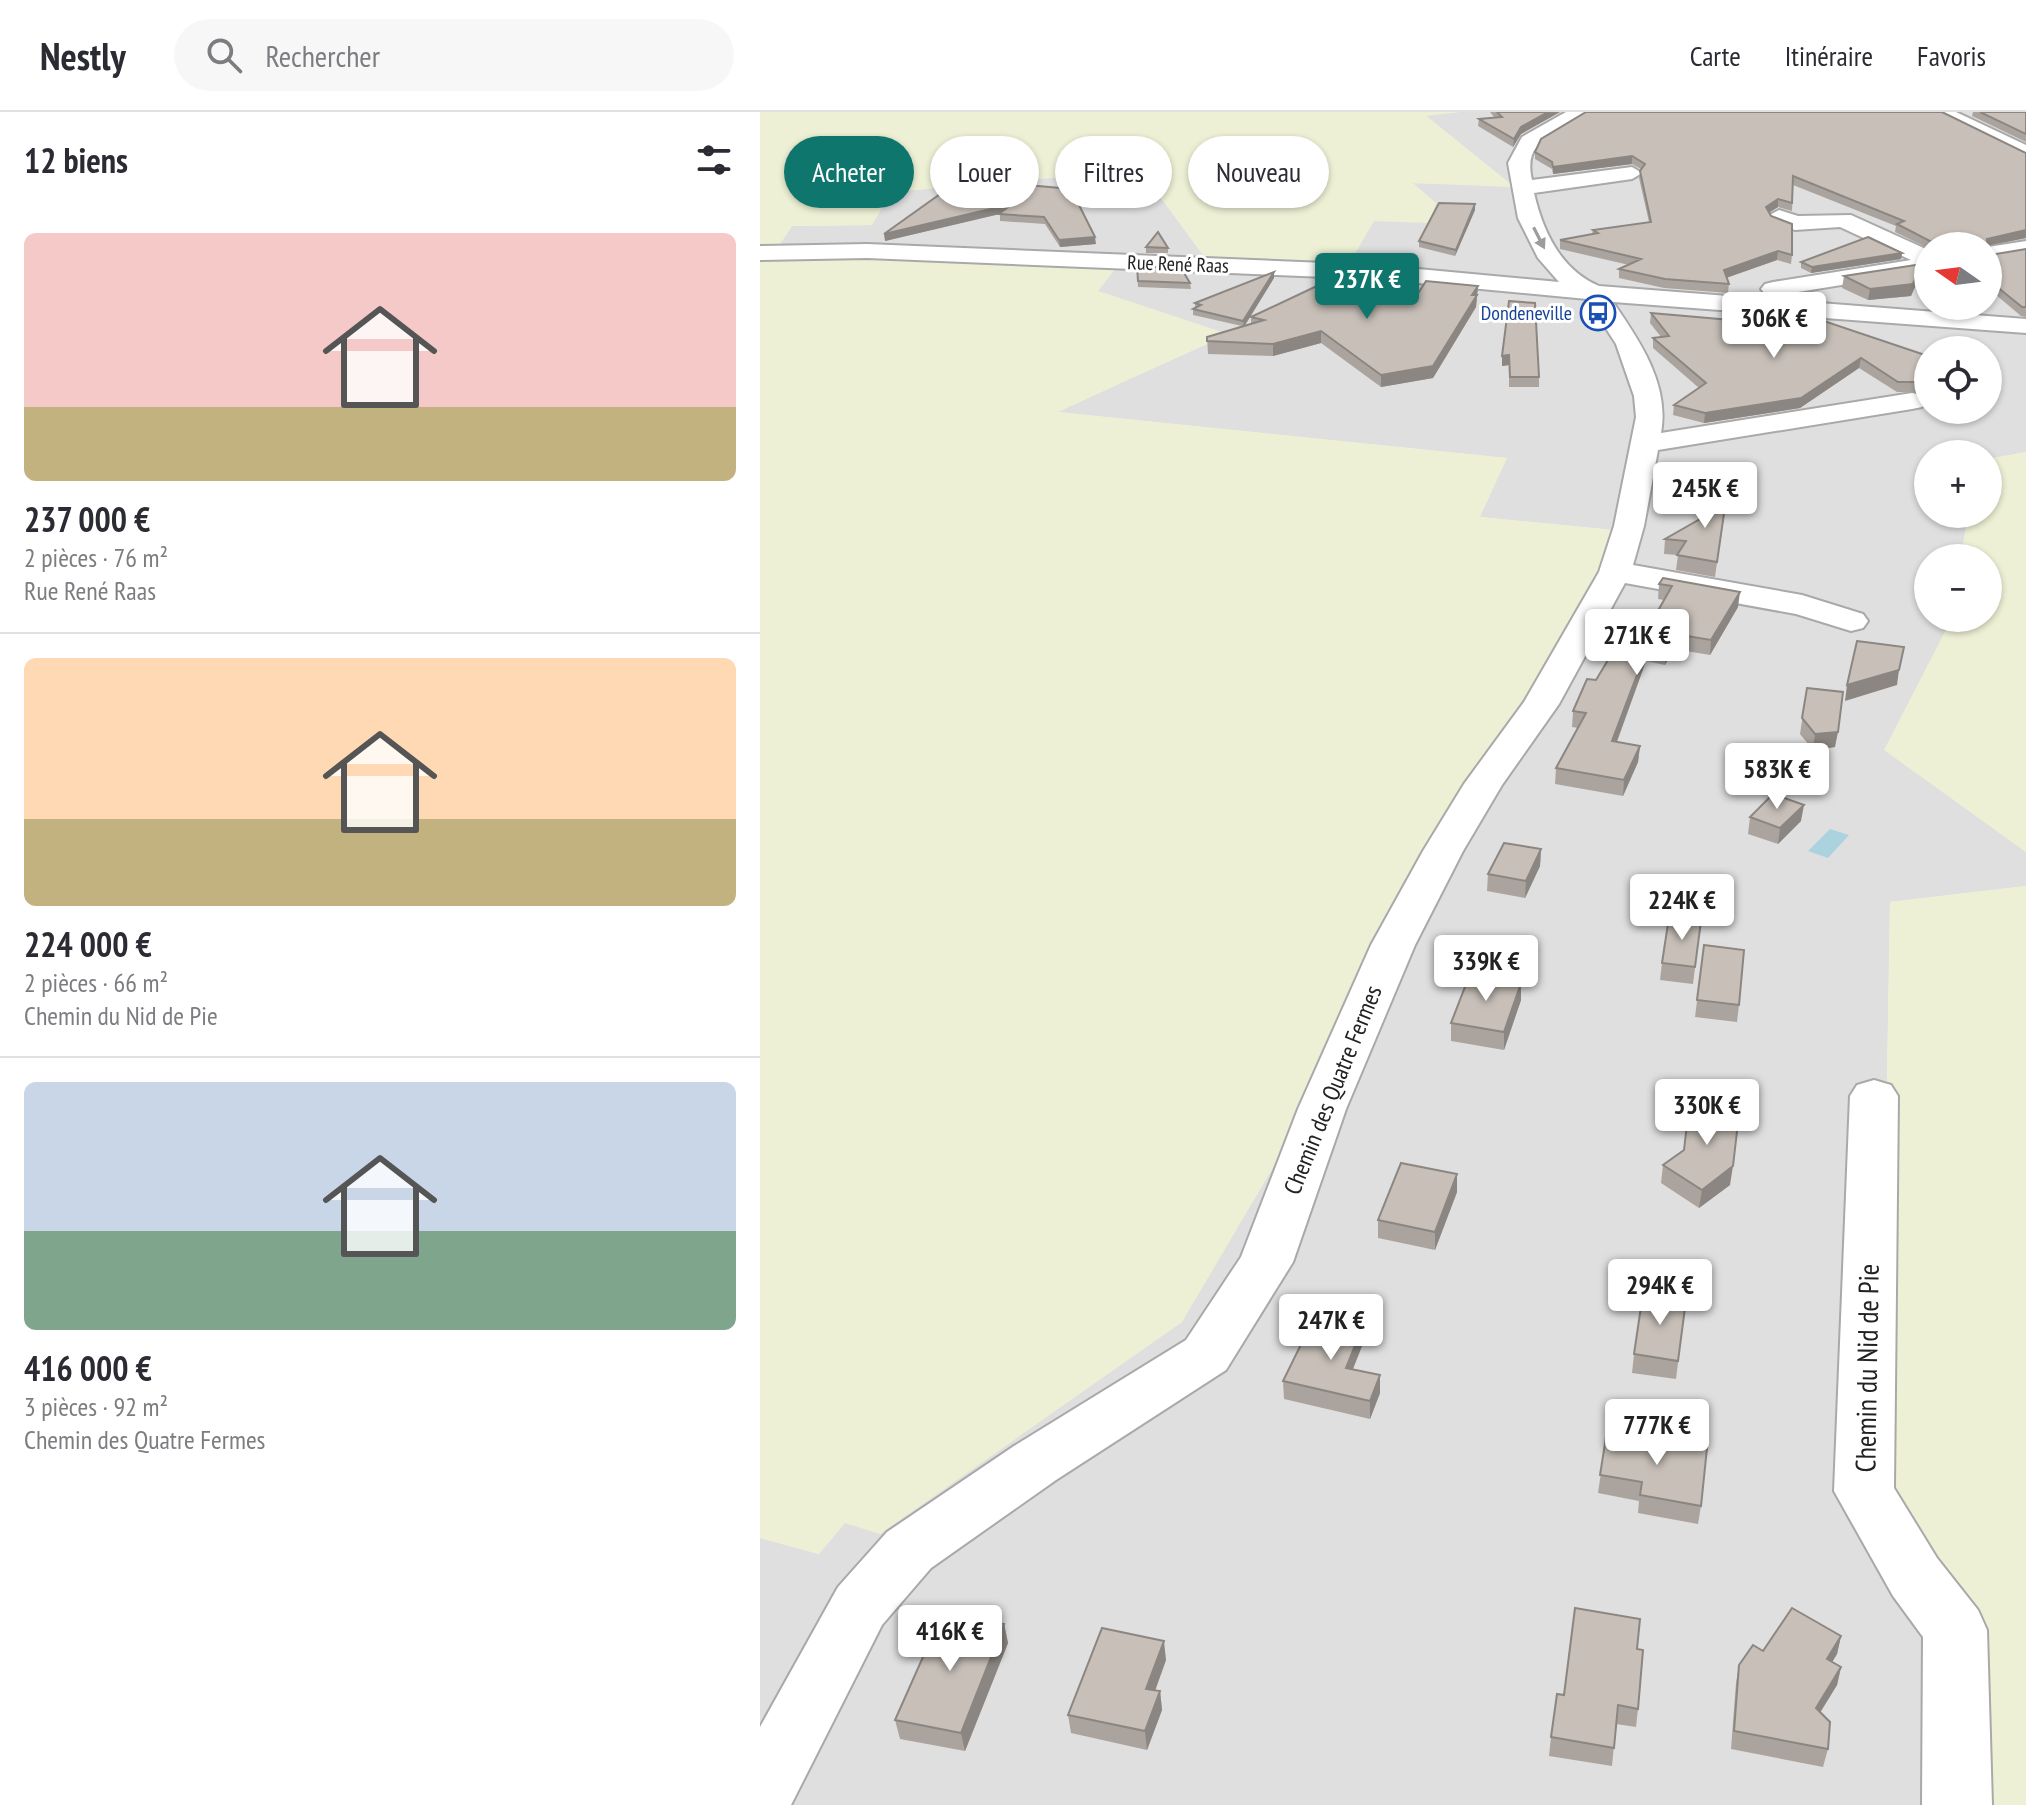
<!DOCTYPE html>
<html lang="fr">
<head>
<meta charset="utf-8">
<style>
	:root { --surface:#fff; --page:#f7f7f7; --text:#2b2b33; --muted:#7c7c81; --line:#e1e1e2; --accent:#0f766e }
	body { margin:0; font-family:"PT Sans Narrow",sans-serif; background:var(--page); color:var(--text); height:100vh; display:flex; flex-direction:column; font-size:30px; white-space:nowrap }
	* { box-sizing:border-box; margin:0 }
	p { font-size:26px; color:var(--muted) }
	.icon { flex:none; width:44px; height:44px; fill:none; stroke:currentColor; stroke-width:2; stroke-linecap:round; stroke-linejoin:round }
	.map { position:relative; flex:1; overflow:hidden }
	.panel { display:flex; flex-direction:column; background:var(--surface); width:760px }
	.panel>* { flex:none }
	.banner { position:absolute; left:24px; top:24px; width:760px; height:72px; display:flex; gap:16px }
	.needle { width:52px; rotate:284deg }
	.buttons { position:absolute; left:1154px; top:120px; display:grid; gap:16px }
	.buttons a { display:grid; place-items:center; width:88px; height:88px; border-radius:50%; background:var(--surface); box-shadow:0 2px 6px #0004; font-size:40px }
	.price { position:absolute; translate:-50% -68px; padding:0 18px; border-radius:8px; background:#fff; color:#222; font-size:26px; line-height:52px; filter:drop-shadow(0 2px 4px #0008) }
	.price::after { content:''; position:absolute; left:50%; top:48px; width:24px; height:18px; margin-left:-12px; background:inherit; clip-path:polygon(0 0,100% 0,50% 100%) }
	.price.current { background:var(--accent); color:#fff }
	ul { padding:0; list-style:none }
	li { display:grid; align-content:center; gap:16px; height:424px; padding:0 24px }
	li+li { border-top:2px solid var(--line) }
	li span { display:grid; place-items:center; height:248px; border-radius:12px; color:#555 }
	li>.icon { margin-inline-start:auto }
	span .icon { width:144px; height:144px; fill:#fffc; stroke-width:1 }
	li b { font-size:34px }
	h2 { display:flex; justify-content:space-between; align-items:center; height:96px; padding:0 24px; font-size:34px }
	.chip { padding:0 28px; border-radius:36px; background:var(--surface); box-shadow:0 2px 6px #0004; font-size:28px; line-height:72px }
	.chip.current { background:var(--accent); color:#fff }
	header { display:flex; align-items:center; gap:48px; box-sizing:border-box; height:112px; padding:0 40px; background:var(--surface); border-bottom:2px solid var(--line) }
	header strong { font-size:38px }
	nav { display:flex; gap:44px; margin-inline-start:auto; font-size:28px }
	.search { width:560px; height:72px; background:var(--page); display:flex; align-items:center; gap:20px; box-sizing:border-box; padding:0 28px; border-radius:44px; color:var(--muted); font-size:30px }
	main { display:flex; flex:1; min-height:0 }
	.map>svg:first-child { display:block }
</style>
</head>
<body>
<header>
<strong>Nestly</strong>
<div class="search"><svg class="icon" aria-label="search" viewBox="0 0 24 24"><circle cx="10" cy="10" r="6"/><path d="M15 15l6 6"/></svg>Rechercher</div>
<nav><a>Carte</a><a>Itinéraire</a><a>Favoris</a></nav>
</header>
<main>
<section class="panel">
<h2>12 biens<svg class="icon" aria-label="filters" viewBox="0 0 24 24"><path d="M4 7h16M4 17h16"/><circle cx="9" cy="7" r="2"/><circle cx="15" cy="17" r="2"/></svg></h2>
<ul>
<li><span style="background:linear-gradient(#f6c9c9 70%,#c2b280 0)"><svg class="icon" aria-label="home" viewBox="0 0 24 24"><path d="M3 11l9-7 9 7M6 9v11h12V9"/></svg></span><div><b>237 000 €</b><p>2 pièces · 76 m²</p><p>Rue René Raas</p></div></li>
<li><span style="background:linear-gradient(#ffd9b3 65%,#c2b280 0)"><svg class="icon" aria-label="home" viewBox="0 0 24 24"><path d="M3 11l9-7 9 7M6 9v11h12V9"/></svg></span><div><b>224 000 €</b><p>2 pièces · 66 m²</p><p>Chemin du Nid de Pie</p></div></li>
<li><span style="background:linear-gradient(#c9d6e8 60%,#7fa58c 0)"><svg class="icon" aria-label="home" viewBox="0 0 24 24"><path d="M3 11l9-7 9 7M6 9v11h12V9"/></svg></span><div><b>416 000 €</b><p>3 pièces · 92 m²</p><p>Chemin des Quatre Fermes</p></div></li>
</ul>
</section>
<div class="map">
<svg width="1266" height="1693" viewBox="0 0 1266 1693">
	<rect width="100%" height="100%" fill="#f2efe9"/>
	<!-- residential -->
	<path fill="#e0dfdf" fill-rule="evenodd" d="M699,0H1266V340L1228,347V342H1168V402H1208L1201,446H1168V506L1192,508L1125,638L1266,740V774L1130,790L1120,1382L1207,1518L1210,1693H0V1426L59,1442L853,418L719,405L746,346L296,300L467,223L337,179L358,153L16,138L32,114L111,113L131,80L381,58L449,151L614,109L652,71L753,74L665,3ZM1168,134H1228V194H1168ZM1168,238H1228V298H1168Z"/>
	<!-- farmland -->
	<g fill="#eef0d5">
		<path d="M0,0H699L666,4L754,75L653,71L676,91L669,111L614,109L586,157L449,151L380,58L131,80L112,113L32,114L16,138L0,139Z"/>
		<path d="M0,144L359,152L338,179L468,222L298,300L747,346L720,405L853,418L880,408L864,460L422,1210L120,1422L85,1411L59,1442L0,1426Z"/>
		<path d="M1266,340V740L1124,638L1192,506H1228V446H1201L1208,402H1228V347Z"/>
		<path d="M1266,774V1693H1210L1207,1518L1120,1382L1130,790Z"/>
	</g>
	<!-- water -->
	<path fill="#aad3df" d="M1070,717L1089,723L1068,746L1048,739Z"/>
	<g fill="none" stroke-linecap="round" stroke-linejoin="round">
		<!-- minor casing -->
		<g stroke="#a9a9a9" stroke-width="4">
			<g id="minor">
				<path d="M806,0H829C805,27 761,20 772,68L872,55L882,61L872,67L774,81C783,120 801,158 839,174L1266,207V221L853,190C879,228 910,272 901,321L1152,281L1162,283L1166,289L1162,295L1152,297L898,338L884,414L873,453L1042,483L1103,502L1108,509L1103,516L1091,519L1036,502L865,471L799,592L742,673L703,739L655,833L586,997L533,1150L466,1258L296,1368L171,1456L122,1513L31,1693H0V1615L78,1475L127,1420L254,1334L426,1228L481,1145L538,997L611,833L663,739L704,672L764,590L839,460L854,414L876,305L874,284L856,232L827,187L615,167L107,146L0,148V134L107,132L615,153L799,170L778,146L758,106L748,51L762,25Z"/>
				<path d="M1172,0H1196L1266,33V47Z"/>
				<path d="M1019,98L1038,104L1091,103L1168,138V159L1013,184L1005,182L1001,177L1005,172L1013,170L1151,148L1080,115L1035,118L1011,109L1008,104Z"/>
				<path d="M1266,129V143L1228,149V135Z"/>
				<path d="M1114,968L1131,973L1138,984L1134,1376L1177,1446L1218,1498L1227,1518L1232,1693H1162L1163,1525L1133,1484L1074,1379L1090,984L1097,973Z"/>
			</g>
		</g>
		<!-- minor -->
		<use href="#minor" fill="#fff" fill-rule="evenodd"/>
	</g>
	<!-- wall -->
	<g fill="#aba49e">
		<path d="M730,0H800L761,22L753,35L718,14L719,7L735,6Z"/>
		<path d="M1213,0H1266V30L1212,4Z"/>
		<path d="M822,4L1266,41V126L1228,134H1168V136L1135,120L1136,114L1033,73L1032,99L1018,95L1009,101L1032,143L1031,152L1017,148L966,166L969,172L968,181L904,176L859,166V157L869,153L800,137V128L832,122L833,118L889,110L879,66L881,57L872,52L793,62L792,57L775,47V40Z"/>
		<path d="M213,68L336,132L300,135L285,112L240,109V102L125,129Z"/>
		<path d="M715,92V98L695,144L659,135V129Z"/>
		<path d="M386,135L408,136V141H386Z"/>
		<path d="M1266,137V205L1261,204L1235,182L1228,184V142L1230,143Z"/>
		<path d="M1142,141L1141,147L1051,161L1041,156V150Z"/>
		<path d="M1168,153V166L1161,163L1163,154Z"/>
		<path d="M377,154L430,171L431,177L378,175Z"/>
		<path d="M1160,163L1151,184L1108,188L1082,176L1084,164Z"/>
		<path d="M514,166L484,214L491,212V205L614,179L657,183L718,174L716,195L673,266L621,275L561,231L513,244L448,242L447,225L482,214L433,203V197L435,196V191Z"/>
		<path d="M891,201L986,222L1002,228L1057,211L1168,270L1163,280H1137L1099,256L1040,296L944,311L913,303L914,293L939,276L893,236V226L901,225L890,211Z"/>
		<path d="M742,244L779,265V275H749V253L742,254Z"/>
		<path d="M968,373L955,465L916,458L918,443L904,442L905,427L940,407Z"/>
		<path d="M903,466L978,495L950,543L914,537L905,553L886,549L857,630L880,634L878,650L863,684L795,672L796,656L818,616L812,615L813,599L836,568L879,532L904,488L898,487L899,472Z"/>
		<path d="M1047,576L1075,635L1053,638L1040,622Z"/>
		<path d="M990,705L1041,709L1018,732L988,722Z"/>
		<path d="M781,737L780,754L765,786L727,779L728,762Z"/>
		<path d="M941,809L933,872L900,868L902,851Z"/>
		<path d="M944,833L979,893L977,910L935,905Z"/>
		<path d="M761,871V888L744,938L691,929V911Z"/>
		<path d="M903,1053L970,1073L939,1096L901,1071Z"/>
		<path d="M697,1080L675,1138L618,1126V1108Z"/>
		<path d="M926,1188L916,1267L872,1261L874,1242Z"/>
		<path d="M602,1234L593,1257L620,1281L610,1307L524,1287L523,1269Z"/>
		<path d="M847,1319L941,1394L938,1412L878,1401L879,1389L838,1381Z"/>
		<path d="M244,1512L248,1531L205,1639L140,1627L135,1608Z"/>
		<path d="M1081,1524L1077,1542L1072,1550L1081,1555L1077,1573L1060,1600L1068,1637L1063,1655L971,1637L976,1571L979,1553L1003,1539Z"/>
		<path d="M877,1537L878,1597L876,1615L856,1612L852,1654L789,1644L791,1625L804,1583Z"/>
		<path d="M406,1548L395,1579H400L402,1598L387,1638L311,1621L308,1603Z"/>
	</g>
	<!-- shaded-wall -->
	<g fill="#8b8681">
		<path d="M788,0H800L761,22L753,35L754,27L761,15Z"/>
		<path d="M872,44V52L793,62V55Z"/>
		<path d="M1018,87V95L1005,103L1006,95Z"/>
		<path d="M252,92V99L125,129L124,122Z"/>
		<path d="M715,92V98L695,144L696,138Z"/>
		<path d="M1266,118V126L1225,134L1227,127Z"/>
		<path d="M335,125L336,132L300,135L299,128Z"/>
		<path d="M1018,139L1017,148L963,167L964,158Z"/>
		<path d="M1142,141L1141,147L1051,161L1052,155Z"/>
		<path d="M1162,152L1160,163L1151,184L1108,188L1110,177Z"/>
		<path d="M514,160V166L484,215L483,209Z"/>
		<path d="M718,174L716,195L673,266L621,275V263L712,183Z"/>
		<path d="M1236,174L1235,182L1228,184V175Z"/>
		<path d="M561,219V231L513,244V232Z"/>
		<path d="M749,243V253L742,254V244Z"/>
		<path d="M1101,246L1099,256L1040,296L944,311L945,301Z"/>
		<path d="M1168,263V270L1163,280L1164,270Z"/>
		<path d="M980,480L978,495L950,543L951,528Z"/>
		<path d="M915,522L914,537L905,553L907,538Z"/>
		<path d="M888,534L886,549L851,645L852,629Z"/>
		<path d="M1139,558L1137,573L1085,589L1087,573Z"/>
		<path d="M1078,620L1075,635L1053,638L1055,622Z"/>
		<path d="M880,634L878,650L863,684L864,668Z"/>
		<path d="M1044,693L1041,709L1018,732L1020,716Z"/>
		<path d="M781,737L780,754L765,786L766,769Z"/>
		<path d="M761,871V888L744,938V920Z"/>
		<path d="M973,1054L970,1073L939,1096L942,1078Z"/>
		<path d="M697,1062V1080L675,1138V1120Z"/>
		<path d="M602,1216V1234L586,1274V1256Z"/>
		<path d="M620,1263V1281L610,1307V1289Z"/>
		<path d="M244,1512L248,1531L205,1639L201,1621Z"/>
		<path d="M1081,1524L1077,1542L1063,1565L1067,1547Z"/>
		<path d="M404,1529L406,1548L389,1595L386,1577Z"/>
		<path d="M1081,1555L1077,1573L1052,1614L1056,1596Z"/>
		<path d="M400,1579L402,1598L387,1638L385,1619Z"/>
	</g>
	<!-- building -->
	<g fill="#c7bfb8" stroke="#8b8681" stroke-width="2">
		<path d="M737,0H788L761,15L754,27L719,7L742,5Z"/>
		<path d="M826,0H1182L1266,41V118L1227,127V134H1172V130L1137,112L1144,109L1033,64L1032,91L1018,87L1006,95L1011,104L1032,112V143L1018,139L964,158L969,172L905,167L859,157L881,147L800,128L838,121L833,118L891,110L880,59L885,52L872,44L793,55L792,50L775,40L781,27Z"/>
		<path d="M1220,0H1266V22Z"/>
		<path d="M213,68L311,77L335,125L299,128L284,105L239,102L252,92L124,122L197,70Z"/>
		<path d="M679,91L715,92L696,138L659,129Z"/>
		<path d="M398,120L408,136L386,135Z"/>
		<path d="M1108,125L1142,141L1052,155L1041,150Z"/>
		<path d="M1266,137V195H1262L1236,174L1228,175V142L1230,143Z"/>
		<path d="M1162,152L1153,172L1110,177L1084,164Z"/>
		<path d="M377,154L421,156L430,171L378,169Z"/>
		<path d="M514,160L483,209L433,197L441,193L435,191Z"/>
		<path d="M591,163L614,165L613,178L657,183L666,169L718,174L712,183H717L673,254L621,263L561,219L513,232L447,229V225L504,208L491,205L559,173Z"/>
		<path d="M749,189L775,191L779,265H750L749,243L742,244Z"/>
		<path d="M891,201L982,209L986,222L995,221L1002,228L1057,211L1058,207L1168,244V263L1164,270H1138L1101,246L1041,286L945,301L914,293L946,271L893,226L909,224Z"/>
		<path d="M970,360L957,450L917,443L926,429L905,427L940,407Z"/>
		<path d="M903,466L980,480L951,528L915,522L907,538L888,534L852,629L880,634L864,668L796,656L826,601L813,599L827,567L836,568L860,528L879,532L912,474L899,472Z"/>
		<path d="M1097,529L1144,535L1139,558L1087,573Z"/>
		<path d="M1047,576L1083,580L1078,620L1055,622L1042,606Z"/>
		<path d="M1013,682L1044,693L1020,716L990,705Z"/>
		<path d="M744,731L781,737L766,769L728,762Z"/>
		<path d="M909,805L941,809L935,855L902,851Z"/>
		<path d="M944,833L984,838L979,893L937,888Z"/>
		<path d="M710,862L761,871L744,920L691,911Z"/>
		<path d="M929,995L979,1002L973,1054L942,1078L903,1053L924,1038Z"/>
		<path d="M641,1051L697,1062L675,1120L618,1108Z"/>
		<path d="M883,1181L926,1188L918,1249L874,1242Z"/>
		<path d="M554,1206L602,1216L586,1256L620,1263L610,1289L523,1269Z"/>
		<path d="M847,1319L947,1336L941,1394L880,1383L882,1370L840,1363Z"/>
		<path d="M815,1496L880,1507L877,1537L883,1538L878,1597L858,1593L854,1636L791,1625L797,1582L804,1583Z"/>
		<path d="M1032,1496L1081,1524L1067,1547L1081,1555L1056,1596L1070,1610L1068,1637L974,1619L979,1553L993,1533L1003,1539Z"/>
		<path d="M182,1502L244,1512L201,1621L135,1608Z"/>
		<path d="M342,1516L404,1529L386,1577L400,1579L385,1619L308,1603Z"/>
	</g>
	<!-- one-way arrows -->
	<defs><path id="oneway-solid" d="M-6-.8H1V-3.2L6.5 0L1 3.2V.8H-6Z" transform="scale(2)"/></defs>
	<use fill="#9c9c9c" href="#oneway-solid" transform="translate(779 126) rotate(63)"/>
	<!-- icons -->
	<defs>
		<g id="bus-ring" transform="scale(1.8)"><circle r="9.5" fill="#fff" stroke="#1a4fb4" stroke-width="1.5"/><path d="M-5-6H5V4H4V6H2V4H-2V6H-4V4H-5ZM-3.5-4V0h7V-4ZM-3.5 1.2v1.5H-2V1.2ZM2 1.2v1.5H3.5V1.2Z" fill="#1a4fb4"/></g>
	</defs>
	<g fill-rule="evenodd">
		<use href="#bus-ring" x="838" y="201"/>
	</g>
	<g text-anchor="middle" stroke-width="6" stroke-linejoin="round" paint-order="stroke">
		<!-- far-street labels -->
		<g font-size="20" fill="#222" stroke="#fff">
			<text transform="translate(418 152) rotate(2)" y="7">Rue René Raas</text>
		</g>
		<!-- far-transit labels -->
		<g font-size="20" fill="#164399" stroke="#fff" text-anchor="end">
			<text x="812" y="208">Dondeneville</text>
		</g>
		<!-- street labels -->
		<g font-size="24" fill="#222" stroke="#fff">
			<text transform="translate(573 978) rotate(-68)" y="8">Chemin des Quatre Fermes</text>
		</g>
		<!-- near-street labels -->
		<g font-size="28" fill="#222" stroke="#fff">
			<text transform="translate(1107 1256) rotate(-89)" y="10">Chemin du Nid de Pie</text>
		</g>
	</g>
</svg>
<div class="buttons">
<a><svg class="needle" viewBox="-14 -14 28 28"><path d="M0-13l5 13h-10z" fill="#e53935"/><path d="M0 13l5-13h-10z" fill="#7c7c81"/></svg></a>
<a><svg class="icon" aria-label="locate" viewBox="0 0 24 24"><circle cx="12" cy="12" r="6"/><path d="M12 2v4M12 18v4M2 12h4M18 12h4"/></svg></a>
<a>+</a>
<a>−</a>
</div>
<b class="price current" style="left:607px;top:209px">237K €</b>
<b class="price" style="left:1014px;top:248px">306K €</b>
<b class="price" style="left:945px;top:418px">245K €</b>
<b class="price" style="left:877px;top:565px">271K €</b>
<b class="price" style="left:1017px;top:699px">583K €</b>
<b class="price" style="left:922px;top:830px">224K €</b>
<b class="price" style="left:726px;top:891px">339K €</b>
<b class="price" style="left:947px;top:1035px">330K €</b>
<b class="price" style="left:900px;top:1215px">294K €</b>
<b class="price" style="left:571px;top:1250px">247K €</b>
<b class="price" style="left:897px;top:1355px">777K €</b>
<b class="price" style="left:190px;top:1561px">416K €</b>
<div class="banner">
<a class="chip current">Acheter</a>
<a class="chip">Louer</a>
<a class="chip">Filtres</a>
<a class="chip">Nouveau</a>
</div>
</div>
</main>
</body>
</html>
